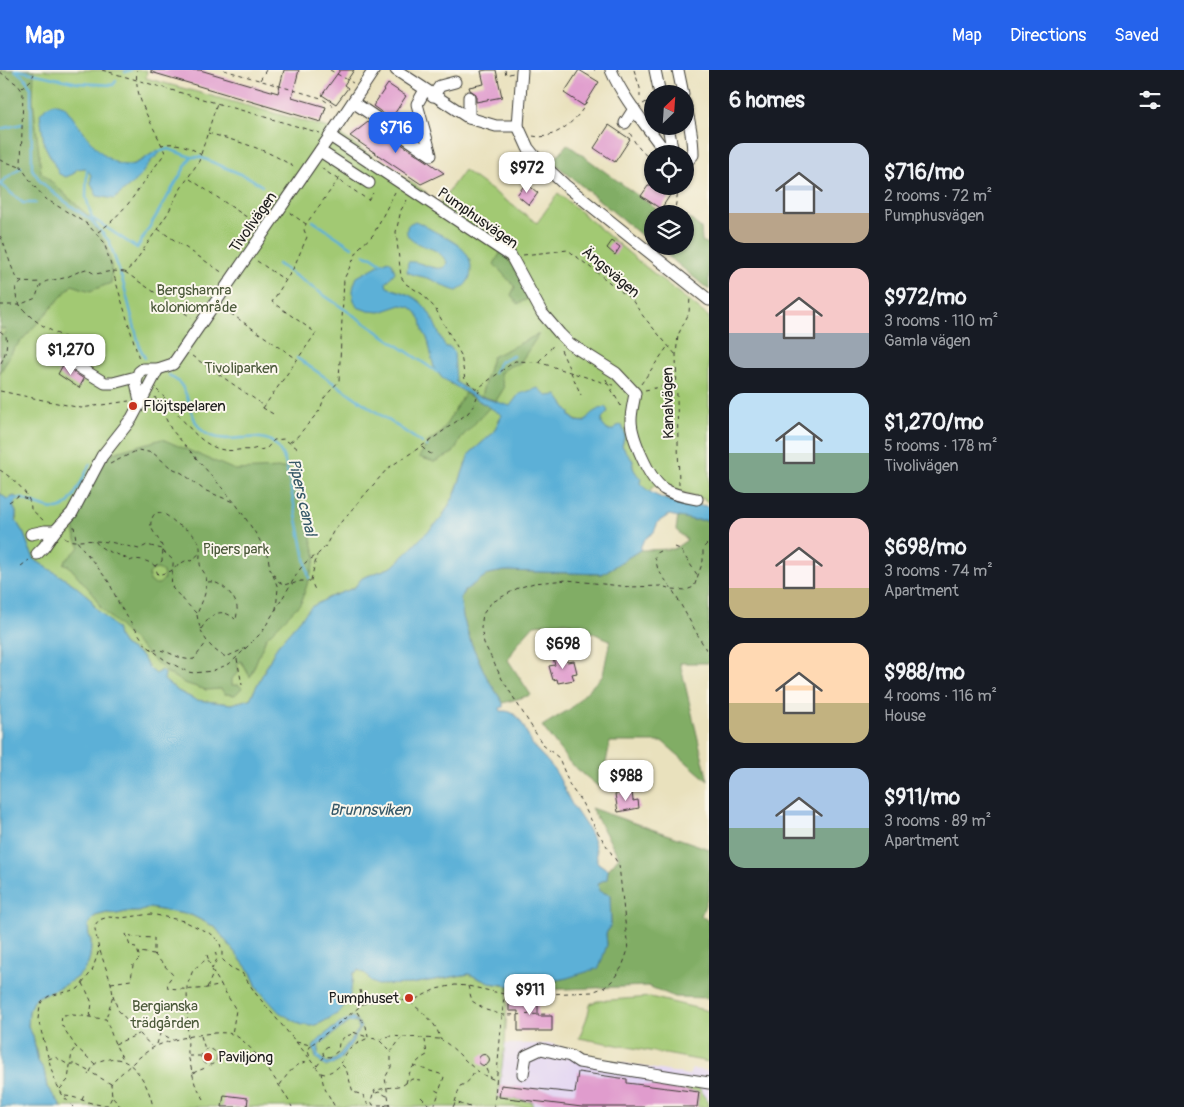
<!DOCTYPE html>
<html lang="en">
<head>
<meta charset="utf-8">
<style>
	:root { --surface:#171b24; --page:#20242c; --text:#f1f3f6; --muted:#9ea1a6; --accent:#2563eb }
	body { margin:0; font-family:Pangolin,sans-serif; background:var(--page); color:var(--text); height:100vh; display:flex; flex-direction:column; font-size:19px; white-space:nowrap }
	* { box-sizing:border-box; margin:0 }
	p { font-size:16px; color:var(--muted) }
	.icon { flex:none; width:28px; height:28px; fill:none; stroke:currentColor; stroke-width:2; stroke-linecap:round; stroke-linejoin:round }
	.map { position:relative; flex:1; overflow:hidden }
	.panel { display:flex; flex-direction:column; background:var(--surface); width:475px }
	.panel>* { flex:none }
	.needle { width:32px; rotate:25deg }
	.tools { position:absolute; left:644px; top:15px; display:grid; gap:10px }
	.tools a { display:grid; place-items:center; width:50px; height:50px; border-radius:50%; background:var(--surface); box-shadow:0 1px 4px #0004; font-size:25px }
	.price { position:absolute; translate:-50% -42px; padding:0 11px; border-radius:10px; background:#fff; color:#222; font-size:16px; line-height:32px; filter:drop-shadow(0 1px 2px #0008) }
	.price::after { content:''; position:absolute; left:50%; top:30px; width:15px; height:11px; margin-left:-8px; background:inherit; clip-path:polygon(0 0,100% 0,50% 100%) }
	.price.on { background:var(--accent); color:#fff }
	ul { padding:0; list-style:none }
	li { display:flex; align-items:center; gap:15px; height:125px; padding:0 20px }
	li span { display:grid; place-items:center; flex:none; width:140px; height:100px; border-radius:15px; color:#555 }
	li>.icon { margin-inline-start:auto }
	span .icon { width:60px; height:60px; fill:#fffc; stroke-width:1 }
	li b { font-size:21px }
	h2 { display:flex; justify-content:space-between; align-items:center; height:60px; padding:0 20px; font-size:21px }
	header { display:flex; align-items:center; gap:30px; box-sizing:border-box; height:70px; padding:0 25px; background:var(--accent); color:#fff }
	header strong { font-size:24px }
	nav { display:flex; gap:28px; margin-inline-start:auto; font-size:18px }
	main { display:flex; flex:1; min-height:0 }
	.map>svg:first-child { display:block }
</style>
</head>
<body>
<header>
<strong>Map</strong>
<nav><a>Map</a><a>Directions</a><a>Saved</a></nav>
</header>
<main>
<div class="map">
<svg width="709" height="1037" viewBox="0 0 709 1037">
	<rect width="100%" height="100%" fill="#fbf7ec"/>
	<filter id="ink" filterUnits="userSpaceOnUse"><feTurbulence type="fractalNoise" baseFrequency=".02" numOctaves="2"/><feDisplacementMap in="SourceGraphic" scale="10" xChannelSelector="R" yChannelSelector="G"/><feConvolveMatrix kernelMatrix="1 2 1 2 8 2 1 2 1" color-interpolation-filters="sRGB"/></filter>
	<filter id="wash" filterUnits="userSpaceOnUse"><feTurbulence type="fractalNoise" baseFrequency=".0096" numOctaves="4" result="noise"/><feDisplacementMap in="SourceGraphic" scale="20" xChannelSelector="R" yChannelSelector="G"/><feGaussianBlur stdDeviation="1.12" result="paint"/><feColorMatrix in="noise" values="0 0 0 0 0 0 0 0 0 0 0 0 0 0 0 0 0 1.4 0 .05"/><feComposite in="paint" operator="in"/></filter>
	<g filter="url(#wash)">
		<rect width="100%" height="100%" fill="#e9e1bd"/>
		<!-- built -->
		<path fill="#e2d4f3" d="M505,974H552L594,988L689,1005L692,999L709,1001V1031L706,1037H532L533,1032L497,1027Z"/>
		<!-- green -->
		<g fill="#a2c973" stroke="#5f7248">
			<path d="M0,0H147L146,8L332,59L427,123L415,121L437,137L464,100L537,153L558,123L642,194L709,247V433L704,429L655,415L649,421L645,420L639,413L640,409C636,403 631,398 633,391L622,376L625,364L607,360L601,354L602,348L606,344C585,352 574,359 564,334L511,336L502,344L493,363L469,384L455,424L441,449L421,468L407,483L392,497L362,508L354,518L330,527L311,537L277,576L250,629L231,634L196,630L178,621L163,610L160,600L157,605L148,598L142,586L124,575L118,566L116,558L95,537L90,528L73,514L35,490L30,480L24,464L16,451V442L13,436L17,429L15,426L7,429L0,423Z"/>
			<path d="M149,838L191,845L215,857L251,903L258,920L312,956C340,947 351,932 353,903L360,900L367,905L370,911L411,914L469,904L489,913L508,916L505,974L498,1027L533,1032L532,1037H62L47,1017L44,1000L38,991L33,966L28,956L29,941L32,933L36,928C53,919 80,912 88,893C91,886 91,877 91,870L89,868L88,855L95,846L107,843L117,844L126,842H139Z"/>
			<path d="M650,927L709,941V992L579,968L588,945L590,934L597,931Z"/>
			<path d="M685,1015L698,1016L707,1029L709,1037H697L699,1022L684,1020Z"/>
		</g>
		<!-- forest -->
		<g fill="#81ad65" stroke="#4e6440" fill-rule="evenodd">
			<path d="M0,0H34L33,29L41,102L95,152C97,167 100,163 105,173C110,186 113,200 111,213L90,221L72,215L13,280L0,303V267L6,262L5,259H0Z"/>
			<path d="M567,74L663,144H652V174L553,92Z"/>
			<path d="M685,145L701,158L702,171L709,174V220L656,176H685Z"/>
			<path d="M502,180L533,226L518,234L511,225L515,217L494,194Z"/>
			<path d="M539,264L520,293L510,296L500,303L504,318L496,331L481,326L492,287Z"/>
			<path d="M465,323L490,337L462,367L453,383L434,392L419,387L428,372L441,363Z"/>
			<path d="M162,369L235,400L282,398L289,399L294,404L316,487L301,533L266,568L250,607L241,591L237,594L239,601L232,609V615H239L242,618L235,625L225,624L221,619L206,620L184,613L166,602L101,538L93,524L69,496L63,493L80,477L76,470L72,443L102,386ZM158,499L163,502L164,509L159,514H154L150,511L149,504L153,500Z"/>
			<path d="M678,446L694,450H709V593H680L708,711L663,672H610L601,719L569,692L542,656L570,639L603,605L610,570L566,552L534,555L518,573L508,590L531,625L503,633L486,606L471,573L463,547L460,529L464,521L470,516L488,504L505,501L602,504L640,480L674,479L687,470L676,460Z"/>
			<path d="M591,738L709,779V824L701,846L709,851V928L675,927L648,916L508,921V916L521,917L567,908L607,875L606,864L611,853L610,825L599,821L598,813L607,809L608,800L619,787Z"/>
		</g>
		<!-- water -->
		<g fill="#5bb0d7" stroke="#3c667a" fill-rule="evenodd">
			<path d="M54,33L64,36C79,53 105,103 134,94C142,91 150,84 158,80L160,83L151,91L138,109L114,129L97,126L91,114V105L86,98L77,99L73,104L66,107L59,104L44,74L40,44L46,37Z"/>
			<path d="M415,151C421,153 426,157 432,160C448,169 471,177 471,199C471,209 466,216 457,221C447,219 440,213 430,209C423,206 414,206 407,202L408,192C420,190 434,202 445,197L447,192C444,188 441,184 436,181C428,176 404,173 407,159C407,154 411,153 415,151Z"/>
			<path d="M388,190L392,193L395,202L386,213L387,217C396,221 405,222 413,227C433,238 435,260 446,277H450L454,282L456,312L475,325L510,336L519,324L538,318L547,326L557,325L570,343V346L576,351L585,352C589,343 597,339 606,337L608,342L602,348V354L607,360H614L617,356L622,355L625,364L622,376L633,391C631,398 636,403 641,409L640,413C650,426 673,433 690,435C696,436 703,434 709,437V450H694L669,445L658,452L654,462C646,468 642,470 640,480L602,504L505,501L488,504L464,521L460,529L463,547L471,573L486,606L503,633V637L500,638L501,641C523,639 525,666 535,678C541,685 548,691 553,698C560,707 564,719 569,729C581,752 597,763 597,792L608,800L607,809L598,813L599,821L610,825L611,854L606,864L607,875L599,898L567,908L521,917L489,913L469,904L411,914L377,915L370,911L367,905L359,900L353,903L351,921L348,932L337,944L321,953L312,956L301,955L279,942L258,919L251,903L215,857L191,845L149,838L139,842H126L117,844L107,843L95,846L88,855L89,868L91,869C91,877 91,886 88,893C80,912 53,919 36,928L32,933L29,941L28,956L33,966L38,991L44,1000L47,1017L62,1037H0V423L7,429L15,426L17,429L13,436L16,442V451L24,464L30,480L35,490L73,514L90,528L95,537L116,558L118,566L124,575L142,586L149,598L156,604L161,600L165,603L164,610L178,621L196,630L231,634L250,629L277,576L311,537L330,527L354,518L362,508L392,497L407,483L421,468L441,449L455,424L469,384L493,363L502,345L442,308L434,298L428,270L423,261L421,250L416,242L410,237L401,235L380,242L368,241L357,237C351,226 352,218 357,207Z"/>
			<path d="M353,947L361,957C359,962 341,990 338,992C335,994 329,995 326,997L316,988L313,977C323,964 337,954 353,947ZM349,952L357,953L359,959L336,989L327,993L318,984L319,975Z"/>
		</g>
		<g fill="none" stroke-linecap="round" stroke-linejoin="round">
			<!-- stream -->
			<g stroke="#5bb0d7" stroke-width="2.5">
				<path d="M15,0L25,8L31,18L32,99L41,112L56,125L91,150L109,171L123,212L140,278L145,288"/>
				<path d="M17,0L78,13L113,15L116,11"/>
				<path d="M125,2L131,0"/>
				<path d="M0,59L22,54"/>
				<path d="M158,82L168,79L191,87H200L250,108L262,116"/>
				<path d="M87,99L86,127L92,148L137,178L191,87"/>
				<path d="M0,113L21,97"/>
				<path d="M0,114L23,133H36"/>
				<path d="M313,151L352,177"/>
				<path d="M365,185L372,187L382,194"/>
				<path d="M278,194L437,302"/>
				<path d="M297,288L422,373"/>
				<path d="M494,303L500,292L513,286"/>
				<path d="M169,305C173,308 178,311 181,315C193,331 189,357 211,366C240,377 273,349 286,395L309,508"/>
				<path d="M426,376H427"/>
				<path d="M17,429L20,428C30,431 47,440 57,439C72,439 84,405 90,394"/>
			</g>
		</g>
		<g id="blocks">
			<!-- building -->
			<g fill="#e09ccd">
				<path d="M151,0H200L278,23L284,0H299L292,27L326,37L321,52L151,2Z"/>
				<path d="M340,0H354L344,15L348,18L336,34L322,25Z"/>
				<path d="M487,0H496L502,27L476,32V24L470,20L469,17L484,14L481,1Z"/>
				<path d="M579,0L599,12L584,36L564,23Z"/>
				<path d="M388,14L406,26L391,49L373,36Z"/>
				<path d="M368,52L427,91L444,103L421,114L350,66Z"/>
				<path d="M609,55L630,69L615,92L594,78Z"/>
				<path d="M526,113L538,123L529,135L517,125Z"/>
				<path d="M648,116H676L661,139L641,126Z"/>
				<path d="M612,171L620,177L615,185L607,178Z"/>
				<path d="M63,295L84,309L79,318L58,304Z"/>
				<path d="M565,585L567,592L574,591L577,603L572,604L574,610L558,613L557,609L553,610L549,596L555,595L553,588Z"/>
				<path d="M632,721L633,731L638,730L639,738L618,742L615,724Z"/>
				<path d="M538,930V946H552V961H518V941H509V931Z"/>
				<circle cx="484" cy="990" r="5.5"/>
				<path d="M578,1002L627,1009V1013L699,1022L697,1037H582L499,1027L501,1015L575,1023Z"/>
				<path d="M224,1025L248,1028L247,1037H222Z"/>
			</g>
		</g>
	</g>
	<g filter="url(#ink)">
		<use href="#blocks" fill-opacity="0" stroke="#3b3a34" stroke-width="1"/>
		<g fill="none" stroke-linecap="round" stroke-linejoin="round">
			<!-- minor casing -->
			<g stroke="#3b3a34" stroke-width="13">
				<g id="minor">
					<path d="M396,0L469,48L496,56H518"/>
					<path d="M522,0L518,56L528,78L536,88L565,115L709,230"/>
					<path d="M611,0C623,28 643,51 661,76L672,78L673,84"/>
					<path d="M655,0L660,24"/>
					<path d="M678,0L683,24"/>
					<path d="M433,26L440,16L455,12"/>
					<path d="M353,32L431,85L417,34L425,20"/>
					<path d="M685,33C689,50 693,67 693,85L685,93"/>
					<path d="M469,48V27"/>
					<path d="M625,53L634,39"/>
					<path d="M668,56L672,78"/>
					<path d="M330,66L511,186L542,243L560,264L570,274L616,303L635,323C634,331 631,341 631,350C631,366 649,410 664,419C673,425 686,427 697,429"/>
					<path d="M320,81L369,113"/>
					<path d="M72,293L105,313H113L136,307"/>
					<path d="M140,331L136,312L139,302L143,299H158L173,294L330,66L374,0"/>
					<path d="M31,464L45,461H55"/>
					<path d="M37,484L44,477L55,461L72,443L102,386L132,348L158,299"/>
					<path d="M523,1004L526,986L541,979L570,986L579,992L709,1013"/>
				</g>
			</g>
			<!-- path -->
			<g stroke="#3b3a34" stroke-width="1" stroke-dasharray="4 4" stroke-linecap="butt">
				<path d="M102,0L320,63"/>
				<path d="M224,0L321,28L336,38"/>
				<path d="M330,0L353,13"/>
				<path d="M505,0L506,5L513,3"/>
				<path d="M594,0H595"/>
				<path d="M634,0L640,18V30"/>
				<path d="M0,2L18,15L23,22L21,97L34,116L46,129L87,154L104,172L139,289"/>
				<path d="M260,10L266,0"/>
				<path d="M22,18L31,10L34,4"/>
				<path d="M643,34L650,30"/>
				<path d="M208,63C239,72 268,79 295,98"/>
				<path d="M630,63C635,74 642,83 652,90"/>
				<path d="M533,66C552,71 575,52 584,37"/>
				<path d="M201,84L217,33"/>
				<path d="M0,90L20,97"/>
				<path d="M321,98L368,130L373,123"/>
				<path d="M190,109L257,154"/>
				<path d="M407,130L401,140L396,162L401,207L406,214L422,224L435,238L461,285L465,310L478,320"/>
				<path d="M290,143L306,154L341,106"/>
				<path d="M674,144L679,116"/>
				<path d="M158,159L223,203"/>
				<path d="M98,162L110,153L128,134L165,83C155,56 133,30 137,0"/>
				<path d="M0,166C6,174 12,209 22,212C24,213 38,212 42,212"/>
				<path d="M523,185L568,180L632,230L643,246L676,285"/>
				<path d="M257,191L285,210"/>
				<path d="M125,202L192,248"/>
				<path d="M22,212L16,217C11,240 49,261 67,268"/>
				<path d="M0,235H19L36,228C41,205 50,213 67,207C74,204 79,201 86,199L95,204L113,201L125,202L133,195L168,143L178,123L199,91L201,85C192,77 174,71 162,75"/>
				<path d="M224,239L297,289"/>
				<path d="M0,261L6,266C8,277 5,285 0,295"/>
				<path d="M561,280L581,325"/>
				<path d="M192,286L259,332L263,338L275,345"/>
				<path d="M539,291L548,282L554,274"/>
				<path d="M606,309L608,314L613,315"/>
				<path d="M641,314L668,276"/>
				<path d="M157,320C181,342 199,386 238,380C244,379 250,381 257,378L260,380L267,378L274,370L284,369L300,380"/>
				<path d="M645,320L676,314"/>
				<path d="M0,321L81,338L129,331"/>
				<path d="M155,327L171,359L236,434L258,467L268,487L270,499L278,511L284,515L291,513"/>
				<path d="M263,338L316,263L272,232L293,199L307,167L304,160L306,154"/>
				<path d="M290,372L296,368L320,340L324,328L339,311L344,209L359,178L373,165L395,122"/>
				<path d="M422,377L426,381L431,384L434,381"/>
				<path d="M110,394L138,380L153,383L170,397L182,403L204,420L233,432"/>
				<path d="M0,400C12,408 31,423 31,439L44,451"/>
				<path d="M679,415L676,285L678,265L689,243L690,227"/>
				<path d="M9,432L18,426L27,429"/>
				<path d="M74,456L76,470L109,512L120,536L146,575L165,590L188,602L194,603L212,601L229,594L236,588L262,562L300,499L306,492L317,485L325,477L334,460L388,398L428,372L468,343L474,335L481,316L515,291L538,292L608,314L621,336"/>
				<path d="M64,468C74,474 85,469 95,471C104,484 119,482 130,491C137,487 149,491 155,496"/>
				<path d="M96,471L110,472L139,479L147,475L162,479"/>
				<path d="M675,477L680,479L698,506"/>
				<path d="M163,481L173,490C174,499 169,511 173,519L197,544C201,534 209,519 206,507C205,502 200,499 200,493C199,485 202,479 198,471C193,462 185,459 177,454C171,449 155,432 151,452C149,461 162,470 163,480C163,483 162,487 162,491L155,496L158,505L171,501L174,497L187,490L191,491L201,482"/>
				<path d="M660,481L656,483L655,487L658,500L672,519L709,585"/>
				<path d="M21,496L29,490"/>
				<path d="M273,505L278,518L276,540"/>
				<path d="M311,510L317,485"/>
				<path d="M208,512C219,510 232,523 236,533C238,539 237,544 236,550"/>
				<path d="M292,514L301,511H311L315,520"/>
				<path d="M197,545C200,564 209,579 226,587L246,578"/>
				<path d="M201,559C210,545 220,536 235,549"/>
				<path d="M153,580C168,578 179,592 194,589L206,573"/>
				<path d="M237,589L242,615"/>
				<path d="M100,881L111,913L113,925L106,949"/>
				<path d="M154,884L173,905L167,913L168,918C187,920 203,920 222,915"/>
				<path d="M207,885L209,891"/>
				<path d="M212,900L236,940L232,964"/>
				<path d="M83,913L92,933L90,947"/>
				<path d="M111,913L131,910L133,895L140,888L136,877L130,876L126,864L134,867L154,868V884L138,882"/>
				<path d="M468,916L472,931L486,940L503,945L550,944"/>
				<path d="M207,918L212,906L215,905"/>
				<path d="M360,920L363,933"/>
				<path d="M113,925L118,940L152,977"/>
				<path d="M410,932C423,943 437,952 440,969C461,981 471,1003 496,1010"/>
				<path d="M357,942L366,956L368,967L379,970L389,966L439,969"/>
				<path d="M153,956L160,963L173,970"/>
				<path d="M201,966L205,979"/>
				<path d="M380,971L391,982"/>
				<path d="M296,972L311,990"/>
				<path d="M115,974L139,964"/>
				<path d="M157,974L160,964"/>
				<path d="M311,975L308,981L311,991L321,1003L324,1017L335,1037"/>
				<path d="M328,976L324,979L323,983L324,986L330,987L338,981L339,973L345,966L350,965L353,962L367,967"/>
				<circle cx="209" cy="987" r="8"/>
				<path d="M189,986H200"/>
				<path d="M48,989L55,987L67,994H75L90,1002L88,1005"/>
				<path d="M95,994L76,977L61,954L62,945C78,944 91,948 106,949L115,974L124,991"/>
				<path d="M342,995L346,999L353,1022L363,1025L367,1033L368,1037"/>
				<path d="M317,996L324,987"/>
				<path d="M414,996L440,1004L444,1007L439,1022L433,1019"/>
				<path d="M486,999L490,1008"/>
				<path d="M193,1003L205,998L206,996"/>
				<path d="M321,1003L325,1004C347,996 338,991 350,979C355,974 362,971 368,968"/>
				<path d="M406,1013C409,1001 415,991 427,985L425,970"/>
				<path d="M111,1014L90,1002C94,993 99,990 108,989C134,985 149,1016 153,1037"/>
				<path d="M280,1015C288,1003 295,993 310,991"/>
				<path d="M60,1019L68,1010L72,982L76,977"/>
				<path d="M375,1023L374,1021L376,1020L403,1015L412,1009L420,1010"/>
				<path d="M65,1026C80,1027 91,1036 108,1035L112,1027"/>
				<path d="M387,1026L379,1022L373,1024L371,1031L373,1035H389"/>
				<path d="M421,1027L431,1037"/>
				<path d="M204,1029L195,1014L188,985L187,916L193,900L204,891L208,890L212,899L217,889L215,881"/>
				<path d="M82,1030L84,1025"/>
				<path d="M73,1037L63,1026L54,1009L38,949L40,936L42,931L49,926L78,919L92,901L99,880L95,859V855L99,850L108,847L121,848L151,844L184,851L213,865L220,874L222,880V889L230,897L242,903L256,924L296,972L311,975L363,934L382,928L396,929L410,932L436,919L455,915L468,916L504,924H547L592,922L605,917L612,911L622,897L628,880L619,795L597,761L581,731L570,716L559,688L543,675L502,609L484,573L481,558L483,544L491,533L518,518L534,513L567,510L630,517L661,516L672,519L686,520L694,517L703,491V478L709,472"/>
				<path d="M121,1037L112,1027L111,1014L116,1008C127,999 138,987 151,979C163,970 218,959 232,964C249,969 284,1020 292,1037"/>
				<path d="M384,1037L385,1035L387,1037"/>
				<path d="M390,1037L385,1008L391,997V982L401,968"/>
				<path d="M434,1037L439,1023"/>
				<path d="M453,1037L455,1033"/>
				<path d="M470,1037L455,1032L460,1016C468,1013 472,1009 474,1000"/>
				<path d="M494,1037L504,925"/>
			</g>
			<!-- minor -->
			<use href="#minor" stroke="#fff" stroke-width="11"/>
		</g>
	</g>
	<!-- markers -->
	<g fill="#c8321e" stroke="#fbf7ec" stroke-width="2">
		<circle cx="133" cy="336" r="5"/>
		<circle cx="409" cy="928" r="5"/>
		<circle cx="208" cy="987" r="5"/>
	</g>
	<g text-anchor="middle" stroke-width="4" stroke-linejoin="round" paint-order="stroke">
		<!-- street labels -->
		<g font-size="15" fill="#1c1c1c" stroke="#fbf7ec">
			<text transform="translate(478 148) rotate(35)" y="5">Pumphusvägen</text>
			<text transform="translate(253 152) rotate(-55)" y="5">Tivolivägen</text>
			<text transform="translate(611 202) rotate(40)" y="5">Ängsvägen</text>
			<text transform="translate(668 333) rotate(-91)" y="5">Kanalvägen</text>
		</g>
		<!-- park labels -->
		<g font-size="15" fill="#4b593a" stroke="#fbf7ec">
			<text x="194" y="225">Bergshamra<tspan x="194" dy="17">koloniområde</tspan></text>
			<text x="241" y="303">Tivoliparken</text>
			<text x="236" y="484">Pipers park</text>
			<text x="165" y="941">Bergianska<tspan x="165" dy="17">trädgården</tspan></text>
		</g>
		<!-- poi labels -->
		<g font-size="15" fill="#1c1c1c" stroke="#fbf7ec" text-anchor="start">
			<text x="143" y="341">Flöjtspelaren</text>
			<text x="399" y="933" text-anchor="end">Pumphuset</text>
			<text x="218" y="992">Paviljong</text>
		</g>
		<!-- water labels -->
		<g font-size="16" font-style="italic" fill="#355767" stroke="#fbf7ec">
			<text transform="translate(303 427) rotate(77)" y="6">Pipers canal</text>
			<text x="370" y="745">Brunnsviken</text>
		</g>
	</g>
</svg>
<div class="tools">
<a><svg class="needle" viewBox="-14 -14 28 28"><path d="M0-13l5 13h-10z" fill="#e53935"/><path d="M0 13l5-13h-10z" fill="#9ea1a6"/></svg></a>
<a><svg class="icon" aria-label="locate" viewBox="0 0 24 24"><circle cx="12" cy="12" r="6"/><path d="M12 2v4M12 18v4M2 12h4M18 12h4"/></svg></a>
<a><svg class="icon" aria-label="layers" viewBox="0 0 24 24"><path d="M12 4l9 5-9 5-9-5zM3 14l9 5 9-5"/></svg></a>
</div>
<b class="price on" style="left:396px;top:84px">$716</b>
<b class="price" style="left:527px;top:124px">$972</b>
<b class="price" style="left:71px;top:306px">$1,270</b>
<b class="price" style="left:563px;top:600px">$698</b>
<b class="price" style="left:626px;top:732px">$988</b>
<b class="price" style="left:530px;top:946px">$911</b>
</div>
<section class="panel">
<h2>6 homes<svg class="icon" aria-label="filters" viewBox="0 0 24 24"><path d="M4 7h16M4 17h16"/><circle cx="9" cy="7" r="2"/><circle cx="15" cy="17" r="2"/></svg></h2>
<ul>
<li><span style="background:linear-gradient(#c9d6e8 70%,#b9a48a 0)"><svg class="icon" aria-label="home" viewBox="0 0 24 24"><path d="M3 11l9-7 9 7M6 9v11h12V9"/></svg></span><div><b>$716/mo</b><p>2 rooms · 72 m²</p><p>Pumphusvägen</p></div></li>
<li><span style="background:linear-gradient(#f6c9c9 65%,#9aa5b1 0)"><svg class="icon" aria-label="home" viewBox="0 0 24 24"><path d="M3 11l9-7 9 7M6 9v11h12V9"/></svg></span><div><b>$972/mo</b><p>3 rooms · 110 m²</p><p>Gamla vägen</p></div></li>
<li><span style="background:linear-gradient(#bfe0f5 60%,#7fa58c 0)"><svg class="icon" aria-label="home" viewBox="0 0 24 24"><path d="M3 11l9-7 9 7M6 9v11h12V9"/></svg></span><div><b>$1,270/mo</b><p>5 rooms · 178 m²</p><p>Tivolivägen</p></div></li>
<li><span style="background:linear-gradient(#f6c9c9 70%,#c2b280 0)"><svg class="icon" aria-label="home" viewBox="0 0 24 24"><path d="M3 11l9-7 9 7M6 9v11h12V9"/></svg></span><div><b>$698/mo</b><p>3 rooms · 74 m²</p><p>Apartment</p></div></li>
<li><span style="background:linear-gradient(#ffd9b3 60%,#c2b280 0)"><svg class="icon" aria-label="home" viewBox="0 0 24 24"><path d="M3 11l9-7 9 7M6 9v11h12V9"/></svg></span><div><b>$988/mo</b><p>4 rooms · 116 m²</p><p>House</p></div></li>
<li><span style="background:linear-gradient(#a9c7e8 60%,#7fa58c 0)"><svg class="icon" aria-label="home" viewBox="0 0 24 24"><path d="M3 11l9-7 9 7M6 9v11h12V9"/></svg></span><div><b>$911/mo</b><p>3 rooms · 89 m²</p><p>Apartment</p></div></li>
</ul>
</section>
</main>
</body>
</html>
